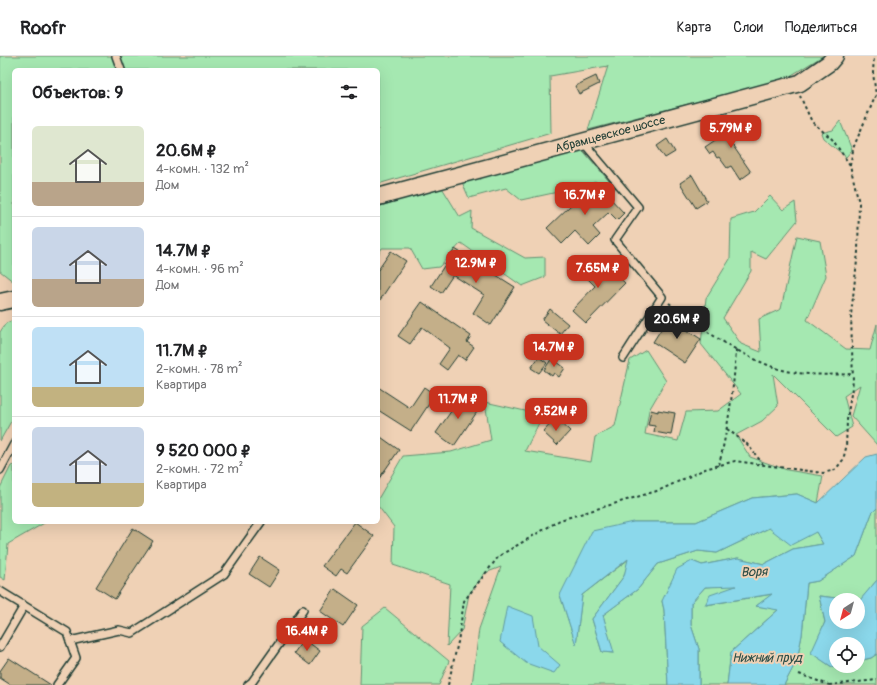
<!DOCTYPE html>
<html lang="ru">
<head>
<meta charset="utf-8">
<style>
	:root { --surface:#fff; --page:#f2f2f2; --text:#202124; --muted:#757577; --line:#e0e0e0; --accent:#c8321e }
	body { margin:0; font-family:Pangolin,sans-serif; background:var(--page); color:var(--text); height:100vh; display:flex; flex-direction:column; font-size:15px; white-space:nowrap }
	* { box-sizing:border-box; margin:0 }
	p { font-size:13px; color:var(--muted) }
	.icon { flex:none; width:22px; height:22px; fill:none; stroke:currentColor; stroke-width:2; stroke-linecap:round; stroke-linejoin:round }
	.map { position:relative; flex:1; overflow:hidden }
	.drawer { position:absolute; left:12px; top:12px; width:368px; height:456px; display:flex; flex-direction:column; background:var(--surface); border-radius:6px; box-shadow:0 4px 16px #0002 }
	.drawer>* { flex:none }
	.needle { width:26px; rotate:216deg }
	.buttons { position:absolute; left:829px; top:537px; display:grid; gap:8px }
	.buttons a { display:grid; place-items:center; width:36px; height:36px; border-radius:50%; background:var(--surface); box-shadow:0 4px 16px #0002; font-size:20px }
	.price { position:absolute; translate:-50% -34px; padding:0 9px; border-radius:8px; background:var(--accent); color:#fff; font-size:13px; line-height:26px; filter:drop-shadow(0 1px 2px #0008) }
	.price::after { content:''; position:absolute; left:50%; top:24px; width:12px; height:9px; margin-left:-6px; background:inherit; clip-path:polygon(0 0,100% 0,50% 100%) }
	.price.active { background:#222; color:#fff }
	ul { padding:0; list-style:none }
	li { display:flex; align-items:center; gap:12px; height:100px; padding:0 20px }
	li+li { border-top:1px solid var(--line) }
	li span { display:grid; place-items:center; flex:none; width:112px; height:80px; border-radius:6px; color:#555 }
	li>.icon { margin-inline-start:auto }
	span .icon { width:48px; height:48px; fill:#fffc; stroke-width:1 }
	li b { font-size:17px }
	h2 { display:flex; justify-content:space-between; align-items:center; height:48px; padding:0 20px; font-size:17px }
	header { display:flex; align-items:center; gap:24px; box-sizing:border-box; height:56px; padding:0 20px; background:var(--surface); border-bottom:1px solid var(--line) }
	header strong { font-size:19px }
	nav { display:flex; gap:22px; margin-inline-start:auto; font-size:14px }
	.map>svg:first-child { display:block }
</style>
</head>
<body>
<header>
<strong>Roofr</strong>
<nav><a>Карта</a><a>Слои</a><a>Поделиться</a></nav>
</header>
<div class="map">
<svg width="877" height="629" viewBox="0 0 877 629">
	<rect width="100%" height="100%" fill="#efd1b5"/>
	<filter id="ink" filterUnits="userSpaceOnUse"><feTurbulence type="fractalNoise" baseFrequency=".025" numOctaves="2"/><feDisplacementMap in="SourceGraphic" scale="8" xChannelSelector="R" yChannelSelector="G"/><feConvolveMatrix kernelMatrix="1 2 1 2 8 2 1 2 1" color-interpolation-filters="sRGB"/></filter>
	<g filter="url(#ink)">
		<!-- green -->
		<g fill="#a5e8b1" stroke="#629272">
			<path d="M0,0H823L785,23L588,74L608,10L550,20L551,77L378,128V14H14V226L0,215Z"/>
			<path d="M840,65L852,94L846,101L823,82L821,77L833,74Z"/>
			<path d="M579,90L615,132L610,139L595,125L571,146L567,134L521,144L506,132L469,142L462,126Z"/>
			<path d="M441,130L460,161L472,155L471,172L525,202L545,201V221L522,230L461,187L439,211L422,213L410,192H382L378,199V151Z"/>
			<path d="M770,140L783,154L795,146L797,165L766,203L751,196V215L723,262L741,288L761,296L759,263L781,253L797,180L820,185L826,220L807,264L846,293L870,294L877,268V389L851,360L860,329L844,340L852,371L836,381L773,318L778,350L762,365L736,379L750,401L787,414L823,420L818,447L797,438L752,442L696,466H633L560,539L576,588L582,539L629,503L624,520L592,563L602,596L613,597L603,559L638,533L658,508L698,495L717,497L769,472L816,476L823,488L793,493L764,508L738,502L702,509L692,505L662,545L664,554L668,629H472L479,573L501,511L485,517L469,538L462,574L447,590L450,528L393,509L394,471L378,450V443L403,400L451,396L491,384L485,346L543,359L525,395L591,406L595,381L615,370L630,304L646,294L666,325L649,354L645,378L678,385L686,356L718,355L741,338L701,288L706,242L730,203L731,163L754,156Z"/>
			<path d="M14,264V360L0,385V276L6,267Z"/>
			<path d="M14,409V466H46L8,488L5,524L0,521V432L11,410Z"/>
			<path d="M877,452V524L860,545L819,540L825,566L812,597L832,611L858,610V605L871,602L877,598V629H784L797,604L802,579L807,527L818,525L856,500L872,457Z"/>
			<path d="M737,529L706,549L773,538L756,550L779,553L731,596L727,629H699V593L691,569V547L705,531Z"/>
			<path d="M385,552L449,605L439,629H360L362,570Z"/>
		</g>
		<!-- water -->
		<g fill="#8bd8eb" stroke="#609aa2">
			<path d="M877,398V452L872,457L856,500L818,525L807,527L802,579L797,604L784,629H727L731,596L778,554L756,550L772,538L705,549L710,539L736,530L705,531L691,547V569L699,593V629H668L664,554L662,545L677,513L692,505L702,509L738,502L764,508L793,493L823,488L816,476L791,489L769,472L717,497L698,495L658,508L638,533L603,559L614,597L602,596L592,563L624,520L628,503L582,539L576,589L560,539L592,475L633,466H696L752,442L797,438L818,447L866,401Z"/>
			<path d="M877,524V598L871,602L858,605V588H836L837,610L832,611L811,597L825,566L819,540L855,544H836V566H858V544H860Z"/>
			<path d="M507,550L533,560L538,590L560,609L554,617L526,607L500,586Z"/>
		</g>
		<!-- building -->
		<g fill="#c4af89" stroke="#1f3d34">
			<path d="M596,20L599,28L579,38L575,30Z"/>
			<path d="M746,62L752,72L729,84L751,116L740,124L731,110L727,112L719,101L717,102L713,96L710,98L705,91L733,72L732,70Z"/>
			<path d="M667,83L675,96L665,102L657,90Z"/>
			<path d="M692,119L707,145L696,152L680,127Z"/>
			<path d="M595,126L624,157L617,164L609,156L593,171L600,179L589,190L575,175L562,188L547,172Z"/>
			<path d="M455,193L515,231L491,269L473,257L484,239L453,219L441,237L431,230Z"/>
			<path d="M391,195L406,205L378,247V214Z"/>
			<path d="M596,200L625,227L586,267L572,254L595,230L581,216Z"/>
			<path d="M422,246L471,280L467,286L474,291L465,304L458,299L447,314L439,308L450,292L422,271L410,288L398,280Z"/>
			<path d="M550,253L568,268L560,278L542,264Z"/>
			<path d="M668,262L701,283L685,307L653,286Z"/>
			<path d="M539,301L547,307L539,317L531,312Z"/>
			<path d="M552,302L565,312L559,321L554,317L552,320L544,314Z"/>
			<path d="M378,331L410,352L424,331L435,339L411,375L378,354Z"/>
			<path d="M463,338L481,350L454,390L436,377Z"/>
			<path d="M651,354L658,356V354L675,357L671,379L654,376L655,370L648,369Z"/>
			<path d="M556,362L570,375L557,389L543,376Z"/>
			<path d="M378,379L399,394L378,424Z"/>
			<path d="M355,466L374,480L347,517L341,513L336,520L322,510Z"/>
			<path d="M133,472L153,485L115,543L96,531Z"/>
			<path d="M260,501L280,514L269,531L249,518Z"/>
			<path d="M335,533L358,549L343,571L320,555Z"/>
			<path d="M304,583L320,595L310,609L294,597Z"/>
			<path d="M9,602L51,629H11L0,622V615Z"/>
		</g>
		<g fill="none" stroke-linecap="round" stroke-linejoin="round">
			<!-- service casing -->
			<g stroke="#1f3d34" stroke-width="10">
				<g id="service">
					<path d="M116,0L121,14"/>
					<path d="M583,86L638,151L615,184L662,241L623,302"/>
					<path d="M0,414L14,388"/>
					<path d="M0,535L67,576L76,602L57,629"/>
					<path d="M70,585L119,574L132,577L224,518L261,466"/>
					<path d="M0,591L24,550"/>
					<path d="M248,629L252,626L303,554"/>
				</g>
			</g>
			<!-- tertiary casing -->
			<g stroke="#1f3d34" stroke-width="19">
				<g id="tertiary">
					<path d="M378,141L800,27L829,7L835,0"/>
					<path d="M0,246L14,243"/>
				</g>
			</g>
			<!-- path -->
			<g stroke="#1f3d34" stroke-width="2" stroke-dasharray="3 3" stroke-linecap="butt">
				<path d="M850,109L854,90L876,39L873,17L874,0"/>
				<path d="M669,247C696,270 743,301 776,312C800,320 828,319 852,318"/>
				<path d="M727,373L747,388L763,408"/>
				<path d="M719,409C728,371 734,332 736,293"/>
				<path d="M799,618L829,629"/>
				<path d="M448,629L458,586L464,545L499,500L560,464L660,434L705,413L735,405L823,417L835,414L843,404L846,392L847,364L853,325L851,259L858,196L859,147L850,109L832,83L812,66L800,40"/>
				<path d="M829,629L877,624"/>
			</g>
			<!-- service -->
			<use href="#service" stroke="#efd1b5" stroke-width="7"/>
			<!-- tertiary -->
			<use href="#tertiary" stroke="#efd1b5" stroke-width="16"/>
		</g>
	</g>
	<g text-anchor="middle" stroke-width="4" stroke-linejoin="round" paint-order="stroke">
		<!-- street labels -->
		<g font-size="12" fill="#1f3d34" stroke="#efd1b5">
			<text transform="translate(610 78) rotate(-15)" y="4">Абрамцевское шоссе</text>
		</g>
		<!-- water labels -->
		<g font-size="13" font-style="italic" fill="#2a4c46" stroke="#efd1b5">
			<text transform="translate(754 515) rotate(-2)" y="5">Воря</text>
			<text x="767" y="606">Нижний пруд</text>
		</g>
	</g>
</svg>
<div class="buttons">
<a><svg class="needle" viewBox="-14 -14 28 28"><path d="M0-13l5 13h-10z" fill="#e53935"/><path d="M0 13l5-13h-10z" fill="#757577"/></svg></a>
<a><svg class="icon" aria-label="locate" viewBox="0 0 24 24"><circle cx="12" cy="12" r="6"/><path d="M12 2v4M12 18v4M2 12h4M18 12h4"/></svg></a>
</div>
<b class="price" style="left:731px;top:93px">5.79M ₽</b>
<b class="price" style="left:585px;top:160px">16.7M ₽</b>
<b class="price" style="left:476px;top:228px">12.9M ₽</b>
<b class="price" style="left:598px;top:233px">7.65M ₽</b>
<b class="price active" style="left:677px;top:284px">20.6M ₽</b>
<b class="price" style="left:554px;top:312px">14.7M ₽</b>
<b class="price" style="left:458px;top:364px">11.7M ₽</b>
<b class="price" style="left:556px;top:376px">9.52M ₽</b>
<b class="price" style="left:307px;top:596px">16.4M ₽</b>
<section class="drawer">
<h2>Объектов: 9<svg class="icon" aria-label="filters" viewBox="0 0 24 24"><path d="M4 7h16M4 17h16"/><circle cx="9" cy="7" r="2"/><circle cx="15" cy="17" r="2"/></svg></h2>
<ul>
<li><span style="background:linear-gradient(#dfe7d0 70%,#b9a48a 0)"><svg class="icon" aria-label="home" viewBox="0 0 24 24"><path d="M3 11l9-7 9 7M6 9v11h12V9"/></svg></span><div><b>20.6M ₽</b><p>4-комн. · 132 m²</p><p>Дом</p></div></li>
<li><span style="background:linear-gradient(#c9d6e8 65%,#b9a48a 0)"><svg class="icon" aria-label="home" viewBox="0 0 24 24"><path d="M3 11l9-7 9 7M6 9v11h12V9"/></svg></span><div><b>14.7M ₽</b><p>4-комн. · 96 m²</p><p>Дом</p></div></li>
<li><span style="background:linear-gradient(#bfe0f5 75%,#c2b280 0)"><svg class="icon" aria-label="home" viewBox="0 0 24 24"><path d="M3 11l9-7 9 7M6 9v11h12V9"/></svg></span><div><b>11.7M ₽</b><p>2-комн. · 78 m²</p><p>Квартира</p></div></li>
<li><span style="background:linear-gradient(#c9d6e8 70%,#c2b280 0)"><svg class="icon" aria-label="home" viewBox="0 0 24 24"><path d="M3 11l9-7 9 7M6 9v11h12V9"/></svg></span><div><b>9 520 000 ₽</b><p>2-комн. · 72 m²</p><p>Квартира</p></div></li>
</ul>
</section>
</div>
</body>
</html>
